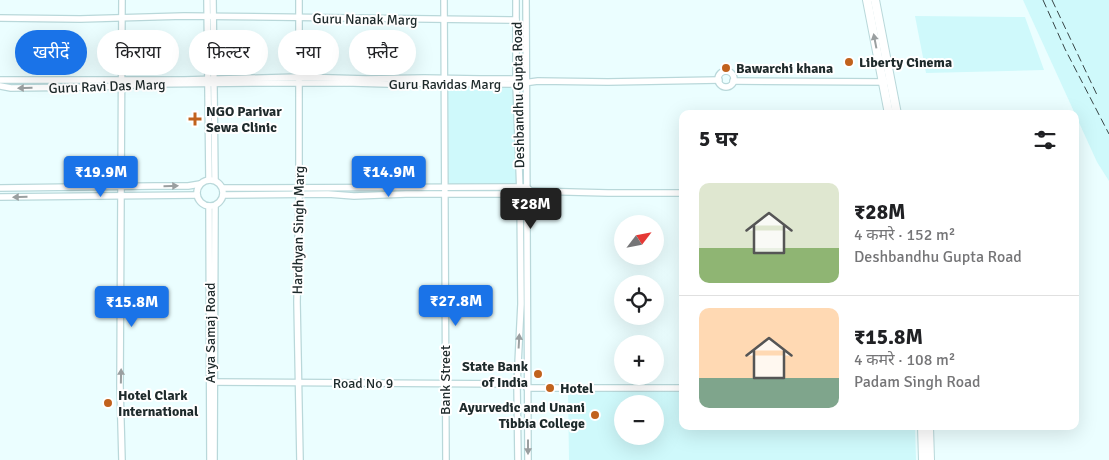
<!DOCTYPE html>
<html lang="hi">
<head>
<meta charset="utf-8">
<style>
	:root { --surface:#fff; --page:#f6f6f6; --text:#202124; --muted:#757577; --line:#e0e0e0; --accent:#1a73e8 }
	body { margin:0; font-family:Signika,"Noto Sans Devanagari",sans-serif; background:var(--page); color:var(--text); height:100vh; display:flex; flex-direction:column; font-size:19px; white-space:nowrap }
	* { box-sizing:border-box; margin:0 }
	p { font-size:16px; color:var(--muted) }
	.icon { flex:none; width:28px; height:28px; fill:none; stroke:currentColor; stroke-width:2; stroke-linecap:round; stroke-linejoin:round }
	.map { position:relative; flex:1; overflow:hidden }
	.details { position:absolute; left:679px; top:110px; width:400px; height:320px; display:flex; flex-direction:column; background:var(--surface); border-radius:10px; box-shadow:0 5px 20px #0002 }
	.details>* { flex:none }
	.banner { position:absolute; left:15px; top:30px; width:475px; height:45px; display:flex; gap:10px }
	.needle { width:32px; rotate:58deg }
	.fabs { position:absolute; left:614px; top:215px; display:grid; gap:10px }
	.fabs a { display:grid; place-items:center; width:50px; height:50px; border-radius:50%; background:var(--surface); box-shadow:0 5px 20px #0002; font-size:25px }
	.price { position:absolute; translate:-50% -42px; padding:0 11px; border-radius:5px; background:var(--accent); color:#fff; font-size:16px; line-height:32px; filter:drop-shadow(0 1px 2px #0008) }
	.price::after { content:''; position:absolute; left:50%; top:30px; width:15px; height:11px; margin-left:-8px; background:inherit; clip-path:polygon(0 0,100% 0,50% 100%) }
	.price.current { background:#222; color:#fff }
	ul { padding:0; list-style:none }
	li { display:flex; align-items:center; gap:15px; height:125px; padding:0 20px }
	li+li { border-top:1px solid var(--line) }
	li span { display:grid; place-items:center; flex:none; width:140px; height:100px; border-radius:10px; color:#555 }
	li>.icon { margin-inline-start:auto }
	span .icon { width:60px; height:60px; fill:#fffc; stroke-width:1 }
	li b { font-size:21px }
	h2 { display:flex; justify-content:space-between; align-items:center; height:60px; padding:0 20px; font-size:21px }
	.chip { padding:0 18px; border-radius:22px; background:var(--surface); box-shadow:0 5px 20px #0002; font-size:18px; line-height:45px }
	.chip.current { background:var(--accent); color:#fff }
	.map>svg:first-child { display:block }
</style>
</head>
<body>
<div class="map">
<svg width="1109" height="460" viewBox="0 0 1109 460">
	<rect width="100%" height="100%" fill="#ebfeff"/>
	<!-- built -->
	<g fill="#cff9fb" fill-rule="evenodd">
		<path d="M1023,0H1109V181L1097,162Z"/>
		<path d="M915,16L1025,17L1044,70L926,73Z"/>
		<path d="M518,82L519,191L447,192V83Z"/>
		<path d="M568,392H682V426H915L916,460H569ZM622,404H655V436H622Z"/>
	</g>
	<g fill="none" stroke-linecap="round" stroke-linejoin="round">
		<!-- minor casing -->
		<g stroke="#b9d8da" stroke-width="8">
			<g id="minor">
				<path d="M122,0L120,386L122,460"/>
				<path d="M207,0L209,180"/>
				<path d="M213,0L215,180"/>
				<path d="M299,0V194L297,302L300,460"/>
				<path d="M444,0L446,460"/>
				<path d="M516,0V84L520,194L521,304L517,384L518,460"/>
				<path d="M526,0L528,460"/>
				<path d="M0,18L80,19L184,16L516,20"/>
				<circle cx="726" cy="79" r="8"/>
				<path d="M0,80H184L299,77L366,79L424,78L480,79H526"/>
				<path d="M733,81L886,82"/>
				<path d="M0,86L11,88L97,87L152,84L253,83H353L388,84L411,83L516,84L538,81L608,82L719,80"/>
				<circle cx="210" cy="193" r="13"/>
				<path d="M0,188L154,186H188L200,184"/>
				<path d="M223,188L526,187L531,191"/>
				<path d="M531,191L608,193H682"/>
				<path d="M223,195L328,194L354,196L406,194H522"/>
				<path d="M0,197L197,195"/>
				<path d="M209,206L210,460"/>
				<path d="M210,382L517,384"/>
				<path d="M527,388H682"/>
				<path d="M214,460L215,206"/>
			</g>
		</g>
		<!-- major casing -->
		<g stroke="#b9d8da" stroke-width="10">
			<g id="major">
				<path d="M867,0L889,114"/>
				<path d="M875,0L897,114"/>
				<path d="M922,426L923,460"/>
				<path d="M929,426L930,460"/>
			</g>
		</g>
		<!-- minor -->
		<use href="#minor" stroke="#fff" stroke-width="5.5"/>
		<!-- major -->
		<use href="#major" stroke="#fff" stroke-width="8"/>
		<!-- rail -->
		<g stroke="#384546" stroke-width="1" stroke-dasharray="8 4" stroke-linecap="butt">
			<path d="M1043,0L1065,49L1109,134"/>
			<path d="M1052,0L1098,97"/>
		</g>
	</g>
	<!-- one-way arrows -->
	<defs><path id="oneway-solid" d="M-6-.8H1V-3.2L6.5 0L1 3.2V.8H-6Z" transform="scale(1.25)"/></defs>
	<g fill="#9a9fa0">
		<use href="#oneway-solid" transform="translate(875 41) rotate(-101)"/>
		<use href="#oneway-solid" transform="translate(25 88) rotate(179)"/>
		<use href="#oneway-solid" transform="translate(171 186) rotate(-1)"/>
		<use href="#oneway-solid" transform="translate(20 197) rotate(179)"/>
		<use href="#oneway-solid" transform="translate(519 341) rotate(-87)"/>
		<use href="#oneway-solid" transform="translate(121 376) rotate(-89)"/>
		<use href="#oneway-solid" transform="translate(528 447) rotate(90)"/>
	</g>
	<!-- markers -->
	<g fill="#c1621d" stroke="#fff" stroke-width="2">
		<circle cx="849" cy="62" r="5"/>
		<circle cx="726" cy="68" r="5"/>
		<path d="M192.5 111.5h5v5h5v5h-5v5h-5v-5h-5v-5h5z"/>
		<circle cx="538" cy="374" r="5"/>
		<circle cx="550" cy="388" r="5"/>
		<circle cx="108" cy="403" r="5"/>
		<circle cx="595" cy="415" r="5"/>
	</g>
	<g text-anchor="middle" stroke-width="4" stroke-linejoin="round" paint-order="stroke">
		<!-- street labels -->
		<g font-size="14" fill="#1e2a2b" stroke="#fff">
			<text transform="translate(365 19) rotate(1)" y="5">Guru Nanak Marg</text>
			<text x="445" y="89">Guru Ravidas Marg</text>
			<text transform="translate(107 86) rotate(-2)" y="5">Guru Ravi Das Marg</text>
			<text transform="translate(518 95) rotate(-91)" y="5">Deshbandhu Gupta Road</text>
			<text transform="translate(298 230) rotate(-89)" y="5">Hardhyan Singh Marg</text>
			<text transform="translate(210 333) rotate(-90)" y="5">Arya Samaj Road</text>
			<text transform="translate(445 380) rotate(-90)" y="5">Bank Street</text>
			<text x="363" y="388">Road No 9</text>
		</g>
		<!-- poi labels -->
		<g font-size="14" font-weight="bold" fill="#1e2a2b" stroke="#fff" text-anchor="start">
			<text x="859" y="67">Liberty Cinema</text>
			<text x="736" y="73">Bawarchi khana</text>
			<text x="206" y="116">NGO Parivar<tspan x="206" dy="16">Sewa Clinic</tspan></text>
			<text x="528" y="371" text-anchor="end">State Bank<tspan x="528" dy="16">of India</tspan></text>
			<text x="560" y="393">Hotel</text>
			<text x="118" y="400">Hotel Clark<tspan x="118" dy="16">International</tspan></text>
			<text x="585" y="412" text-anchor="end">Ayurvedic and Unani<tspan x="585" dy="16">Tibbia College</tspan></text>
		</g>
	</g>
</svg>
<div class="fabs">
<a><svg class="needle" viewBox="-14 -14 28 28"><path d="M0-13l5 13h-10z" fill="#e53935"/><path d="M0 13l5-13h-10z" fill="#757577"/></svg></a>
<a><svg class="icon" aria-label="locate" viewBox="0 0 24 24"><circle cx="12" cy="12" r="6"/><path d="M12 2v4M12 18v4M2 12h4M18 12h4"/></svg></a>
<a>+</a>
<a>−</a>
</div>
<b class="price" style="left:101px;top:198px">₹19.9M</b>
<b class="price" style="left:389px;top:198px">₹14.9M</b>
<b class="price current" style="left:531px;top:230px">₹28M</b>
<b class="price" style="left:456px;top:327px">₹27.8M</b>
<b class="price" style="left:132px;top:328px">₹15.8M</b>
<div class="banner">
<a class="chip current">खरीदें</a>
<a class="chip">किराया</a>
<a class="chip">फ़िल्टर</a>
<a class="chip">नया</a>
<a class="chip">फ़्लैट</a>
</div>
<section class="details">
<h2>5 घर<svg class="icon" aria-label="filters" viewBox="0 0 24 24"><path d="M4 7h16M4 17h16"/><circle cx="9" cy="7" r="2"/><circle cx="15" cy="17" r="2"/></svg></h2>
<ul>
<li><span style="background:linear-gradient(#dfe7d0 65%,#8fb573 0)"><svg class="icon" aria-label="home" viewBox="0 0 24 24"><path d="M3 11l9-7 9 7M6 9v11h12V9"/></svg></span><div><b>₹28M</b><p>4 कमरे · 152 m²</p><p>Deshbandhu Gupta Road</p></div></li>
<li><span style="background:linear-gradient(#ffd9b3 70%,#7fa58c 0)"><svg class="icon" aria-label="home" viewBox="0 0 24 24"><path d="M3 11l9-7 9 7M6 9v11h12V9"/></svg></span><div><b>₹15.8M</b><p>4 कमरे · 108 m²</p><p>Padam Singh Road</p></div></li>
</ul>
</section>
</div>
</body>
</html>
